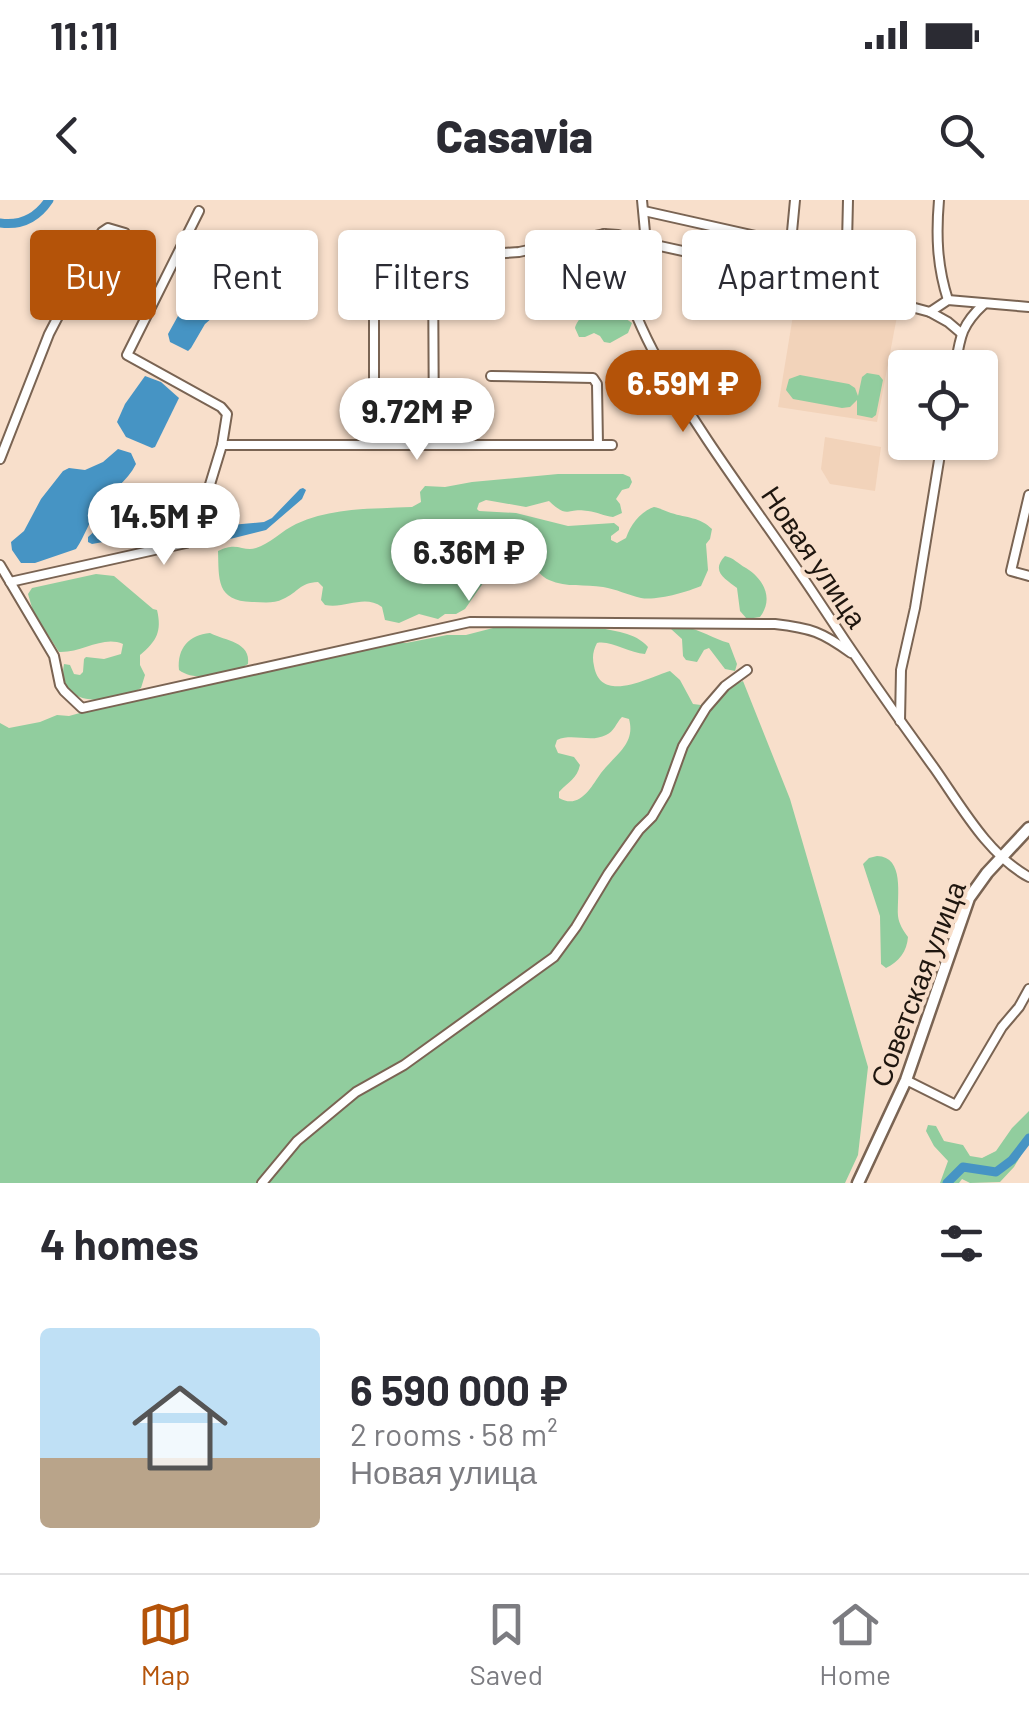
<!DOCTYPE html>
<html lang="en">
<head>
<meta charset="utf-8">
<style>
	:root { --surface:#fff; --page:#f2f2f3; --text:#2b2b33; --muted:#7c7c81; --line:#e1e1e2; --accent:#b45309 }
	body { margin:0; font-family:Barlow,sans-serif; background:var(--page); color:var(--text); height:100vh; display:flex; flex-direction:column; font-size:38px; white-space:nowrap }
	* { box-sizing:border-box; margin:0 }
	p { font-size:32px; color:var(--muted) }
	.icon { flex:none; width:55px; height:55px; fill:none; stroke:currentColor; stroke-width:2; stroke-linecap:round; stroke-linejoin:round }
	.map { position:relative; height:983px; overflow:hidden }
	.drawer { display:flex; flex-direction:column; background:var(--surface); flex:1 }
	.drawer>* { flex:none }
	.top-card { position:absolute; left:30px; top:30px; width:970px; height:90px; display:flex; gap:20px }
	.buttons { position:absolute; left:888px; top:150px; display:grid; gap:20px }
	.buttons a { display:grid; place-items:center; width:110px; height:110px; border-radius:10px; background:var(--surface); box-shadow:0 2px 8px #0004; font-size:50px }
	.price { position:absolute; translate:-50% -85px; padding:0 22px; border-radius:35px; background:#fff; color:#222; font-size:32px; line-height:65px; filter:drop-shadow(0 2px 5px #0008) }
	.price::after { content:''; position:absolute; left:50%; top:60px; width:30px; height:22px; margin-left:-15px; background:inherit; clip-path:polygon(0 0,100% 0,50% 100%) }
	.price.selected { background:var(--accent); color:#fff }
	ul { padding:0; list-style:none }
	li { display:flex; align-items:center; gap:30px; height:250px; padding:0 40px }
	li span { display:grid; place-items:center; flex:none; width:280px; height:200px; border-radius:10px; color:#555 }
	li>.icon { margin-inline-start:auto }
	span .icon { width:120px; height:120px; fill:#fffc; stroke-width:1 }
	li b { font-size:42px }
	h2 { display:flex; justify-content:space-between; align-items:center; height:120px; padding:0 40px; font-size:42px }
	.pill { padding:0 35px; border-radius:10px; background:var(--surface); box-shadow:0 2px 8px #0004; font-size:35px; line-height:90px }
	.pill.selected { background:var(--accent); color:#fff }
	.status { display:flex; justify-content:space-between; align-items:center; height:70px; padding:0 50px; background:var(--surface); direction:ltr }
	.status svg { height:28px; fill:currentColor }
	header { display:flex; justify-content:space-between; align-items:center; height:130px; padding:0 40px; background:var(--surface); font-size:45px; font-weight:800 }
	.dock { display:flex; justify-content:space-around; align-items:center; height:140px; border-top:2px solid var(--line); background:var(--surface); font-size:28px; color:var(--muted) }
	.dock a { display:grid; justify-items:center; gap:5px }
	.dock .selected { color:var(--accent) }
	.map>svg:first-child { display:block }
</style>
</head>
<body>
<div class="status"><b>11:11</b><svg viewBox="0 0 49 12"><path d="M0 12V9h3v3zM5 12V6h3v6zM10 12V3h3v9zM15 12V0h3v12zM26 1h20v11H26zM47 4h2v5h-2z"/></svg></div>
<header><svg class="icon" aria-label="back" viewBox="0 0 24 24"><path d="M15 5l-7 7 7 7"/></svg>Casavia<svg class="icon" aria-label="search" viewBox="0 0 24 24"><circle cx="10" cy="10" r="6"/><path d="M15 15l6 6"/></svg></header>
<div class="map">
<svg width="1029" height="983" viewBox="0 0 1029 983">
	<rect width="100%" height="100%" fill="#f8dfcb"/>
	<!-- built -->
	<g fill="#f2d3ba">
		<path d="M797,91L898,111L877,222L778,207Z"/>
		<path d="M825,237L881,247L875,291L830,284L821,269Z"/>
	</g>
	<!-- green -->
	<g fill="#91cd9e" fill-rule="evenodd">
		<path d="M590,88L597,90L601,95L600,105C606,114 621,114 632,123L628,133L610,143L604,142L600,136L594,133L585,137H579L575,128C577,119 589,111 587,101C574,97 561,110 548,103L549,97L575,90Z"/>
		<path d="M867,173L879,175L883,180L876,215L872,218L857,215V200L850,207L842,208L793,199L786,190L789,179L800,175L849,184L855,188L858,196L862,177Z"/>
		<path d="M558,274H623L630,277L632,282L629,288L622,290L616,299L620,304L622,313L613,317C604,316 597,312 588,311C566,307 569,320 549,301L526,307L486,300L479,303L477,309L479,311L516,313L568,326L614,323L619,327V330L611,336V340L617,343L626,338C631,324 640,312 654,307C660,308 665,311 671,313C687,318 700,317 712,329L710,339L706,344L708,370L701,386C687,392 656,401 641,398C628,395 616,389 603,387C585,384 567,388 549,380C532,372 519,339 502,356L465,409L456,414H445L438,419L419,414L399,423L385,420L382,407C364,394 346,409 325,405L321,400L323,387L318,382C299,383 299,392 283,399C274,404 262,402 252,402C216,401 219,379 218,351C237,341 243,352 256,348C268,345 283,330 296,324C333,307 373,309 412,307L421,302L420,292L425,286L445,287L472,282Z"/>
		<path d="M725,356C734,358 737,363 746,368C764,379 774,399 760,417L747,419L740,411L737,388C726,379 710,372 725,356Z"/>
		<path d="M96,374L114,376L153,409L157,410C162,431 157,441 140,455V465L145,475L141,488C115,504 55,510 64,464L70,465L74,474L80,475L83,472L84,459L86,457L104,459L121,454L123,444C103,435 82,453 59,452L33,411L28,394L32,388Z"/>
		<path d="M594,427C614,431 635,432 648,447L645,454C629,453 611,440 597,443C593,451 592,457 594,466C601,505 649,477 670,471L680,480L693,504L709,506L731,486L743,481L790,599L868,867L858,955L845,983H0V523L9,528L40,522L57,515L69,516L127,500L394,443H406L447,435H466L493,428ZM622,517L629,519C636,544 615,555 601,573C591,587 580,610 559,598V592C568,582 577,579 580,565L574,557L558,553L555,546L557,540C573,533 591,543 606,535C614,532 616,523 622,517Z"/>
		<path d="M683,427C701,429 713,439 729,443L737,464L735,471L725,469L709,448L704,450L697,462L686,460L683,456L682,439L671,429Z"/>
		<path d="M210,433C226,441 251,442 248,464C231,475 196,483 179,470C177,448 189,435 210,433Z"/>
		<path d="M877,656C905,657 897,695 898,716C899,724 903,730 908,737C907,751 899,762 886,768L881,764L880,716L863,664L869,658Z"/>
		<path d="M1029,911V942L1014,967L1000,982L970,983L962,979L959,983H940L948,961L934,946L926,931L928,925L936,926L944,941L963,945L970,956L982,958L996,951L1012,928Z"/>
	</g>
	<!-- water -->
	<g fill="#4694c4">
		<path d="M216,59C229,66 242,77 241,93L205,124L191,148L188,151L170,142L168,134L204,69Z"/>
		<path d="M145,176L161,182L179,198L155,247L152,248L126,237L117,222L125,204Z"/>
		<path d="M118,249L131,253L136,264C127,282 110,292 99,307C89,321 85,336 76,349L35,363H21L12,350L11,342L24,331L41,299L63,271L69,268L85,270L103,262Z"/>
		<path d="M303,288L306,290L302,299L266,330L210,344L204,343V333L208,327L264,322L272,318L300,289Z"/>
		<path d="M137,321L183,324L186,330L182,333L131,337L92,344L88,342V337L96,330Z"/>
	</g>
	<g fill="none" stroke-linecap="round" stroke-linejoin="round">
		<!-- river -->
		<g stroke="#4694c4" stroke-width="9">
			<path d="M0,23C21,26 37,18 49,0"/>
			<path d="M947,983L963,967L996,972L1012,960L1029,938"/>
		</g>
		<!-- minor casing -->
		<g stroke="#7a6453" stroke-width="12">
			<g id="minor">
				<path d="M642,0L646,43"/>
				<path d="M939,0C936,35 937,66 948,100"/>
				<path d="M644,11L791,44"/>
				<path d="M604,34C621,76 636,121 658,160C705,244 765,320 818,400C856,458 895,514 935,569C961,606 988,655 1029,677"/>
				<path d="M788,74L795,0"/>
				<path d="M841,89L847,43L848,0"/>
				<path d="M930,112L948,122L961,133"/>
				<path d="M955,168C960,137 961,125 984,104"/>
				<path d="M491,176L593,178L597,184L598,245"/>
				<path d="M374,244V95"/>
				<path d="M222,245H612"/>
				<path d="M434,245L433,58L519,52L604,34L618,35L637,41L788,74L930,112L948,100L1029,107"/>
				<path d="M0,259L49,134L102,32L108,28L125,33"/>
				<path d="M1029,295L1011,371L1029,376"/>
				<path d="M0,365L54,456L60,485L64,491L82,508L470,422L775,424C811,428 822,432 851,453"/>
				<path d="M10,382L186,343L194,337L222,245L227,214L221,207L127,155L199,11"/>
				<path d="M900,521L901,470L915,408L942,242"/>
				<path d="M906,880L956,905L1002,827L1019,807L1029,789"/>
				<path d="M262,983L297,941L356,892L404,865L554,757L576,727L608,674L639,630L652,617L666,593L683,546L706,508L725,486L747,470"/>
			</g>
		</g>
		<!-- major casing -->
		<g stroke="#7a6453" stroke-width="15">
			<path id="major" d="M858,983L906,880L969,698L987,673L1029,628"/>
		</g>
		<!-- minor -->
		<use href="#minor" stroke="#fff" stroke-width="8"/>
		<!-- major -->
		<use href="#major" stroke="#fff" stroke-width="10"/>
	</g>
	<g text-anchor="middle" stroke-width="8" stroke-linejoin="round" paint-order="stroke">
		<!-- street labels -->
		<g font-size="28" fill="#1f160f" stroke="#f8dfcb">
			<text transform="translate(814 357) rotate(56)" y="10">Новая улица</text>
			<text transform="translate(918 784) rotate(-69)" y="10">Советская улица</text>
		</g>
	</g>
</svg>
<div class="buttons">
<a><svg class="icon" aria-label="locate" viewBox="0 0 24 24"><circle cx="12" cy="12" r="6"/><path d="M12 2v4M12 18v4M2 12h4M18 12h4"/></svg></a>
</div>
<b class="price selected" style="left:683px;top:235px">6.59M ₽</b>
<b class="price" style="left:417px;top:263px">9.72M ₽</b>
<b class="price" style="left:164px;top:368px">14.5M ₽</b>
<b class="price" style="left:469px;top:404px">6.36M ₽</b>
<div class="top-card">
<a class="pill selected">Buy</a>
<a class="pill">Rent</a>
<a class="pill">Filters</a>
<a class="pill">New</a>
<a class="pill">Apartment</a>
</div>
</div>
<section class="drawer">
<h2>4 homes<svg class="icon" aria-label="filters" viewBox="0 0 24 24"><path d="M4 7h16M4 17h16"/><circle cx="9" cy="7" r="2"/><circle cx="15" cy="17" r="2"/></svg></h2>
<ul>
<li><span style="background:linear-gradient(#bfe0f5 65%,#b9a48a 0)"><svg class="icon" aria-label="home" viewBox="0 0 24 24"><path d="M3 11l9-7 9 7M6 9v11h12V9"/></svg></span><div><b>6 590 000 ₽</b><p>2 rooms · 58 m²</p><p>Новая улица</p></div></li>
</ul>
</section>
<nav class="dock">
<a class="selected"><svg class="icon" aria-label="map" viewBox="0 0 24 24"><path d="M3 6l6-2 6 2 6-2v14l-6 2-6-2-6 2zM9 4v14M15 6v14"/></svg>Map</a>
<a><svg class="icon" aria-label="saved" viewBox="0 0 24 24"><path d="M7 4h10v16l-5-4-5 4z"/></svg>Saved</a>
<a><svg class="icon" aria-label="home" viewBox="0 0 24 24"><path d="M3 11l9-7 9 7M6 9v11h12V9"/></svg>Home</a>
</nav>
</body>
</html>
